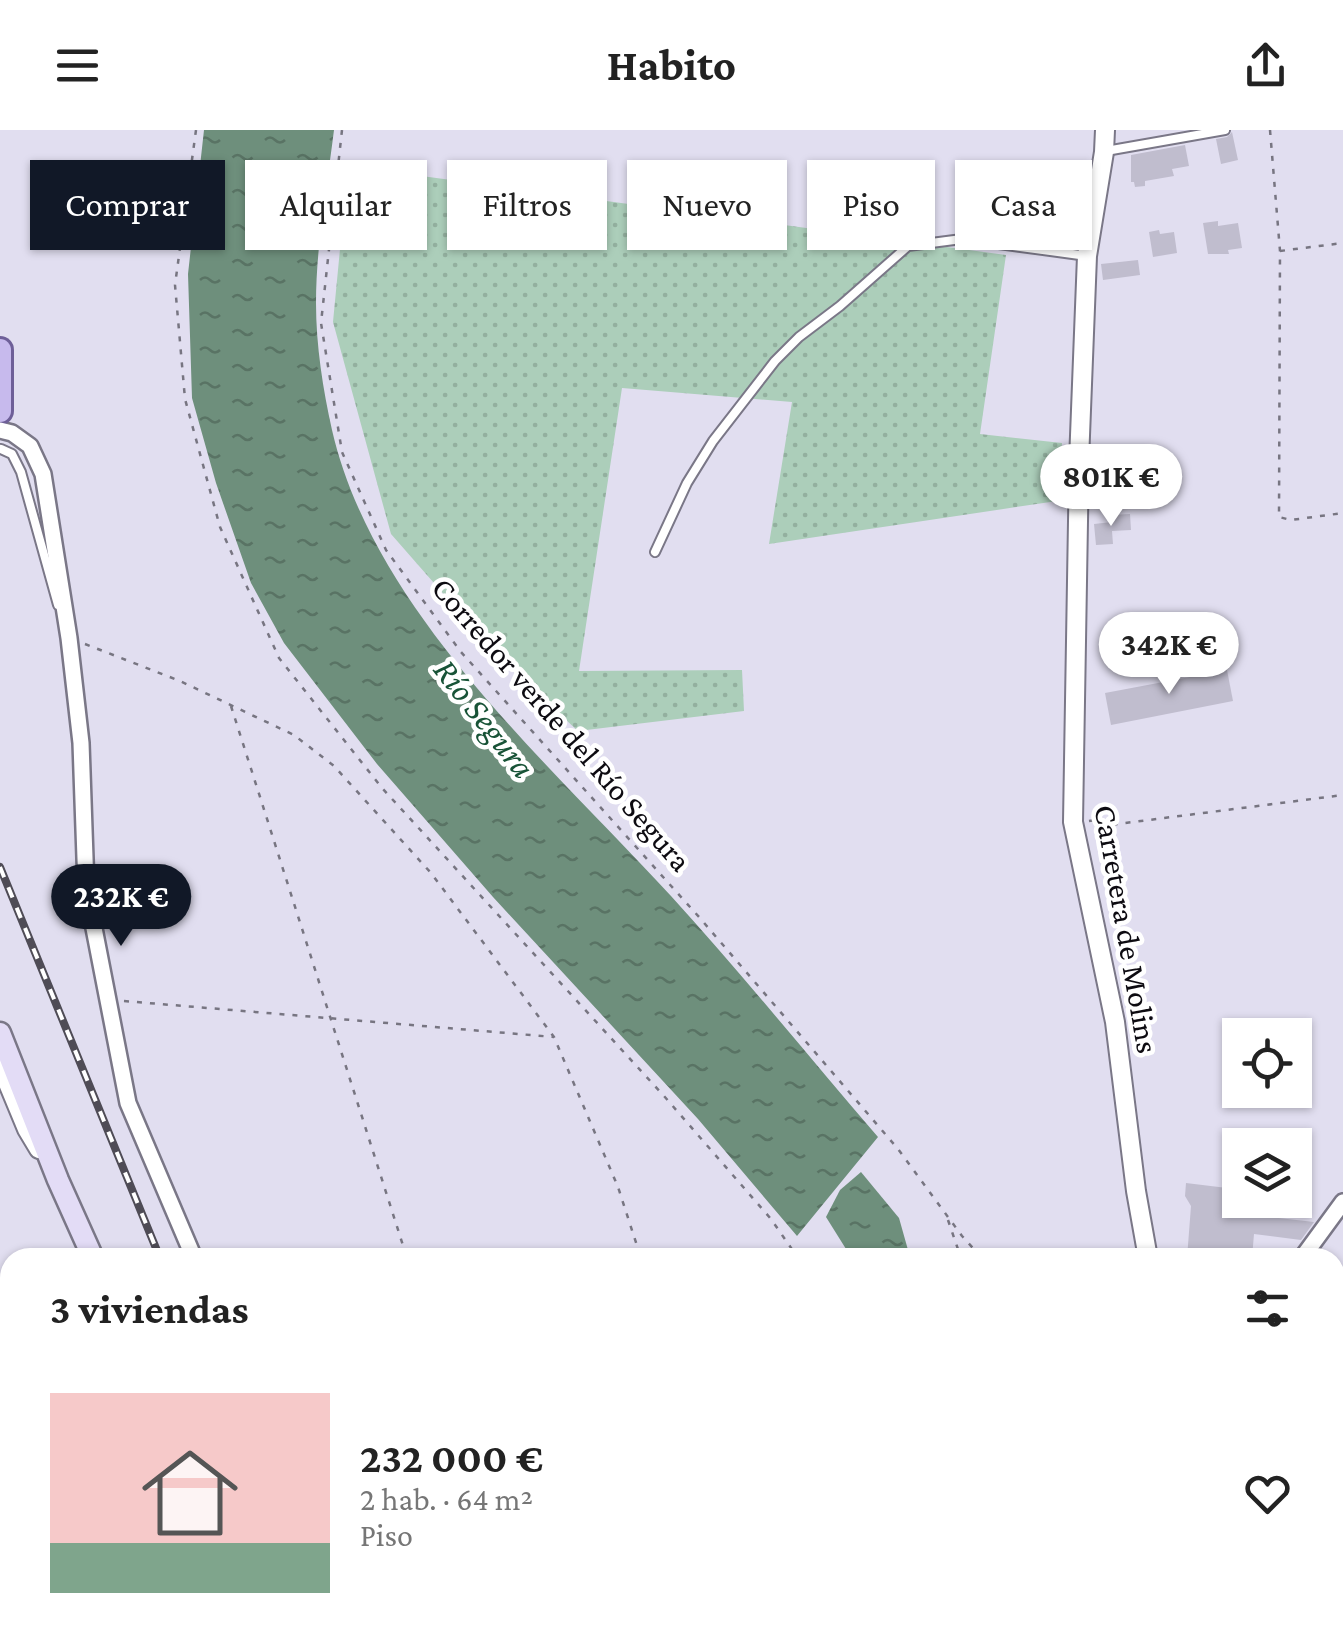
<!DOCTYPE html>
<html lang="es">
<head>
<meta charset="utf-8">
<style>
	:root { --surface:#fff; --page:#f6f6f6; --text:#222; --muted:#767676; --accent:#111827 }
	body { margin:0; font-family:"Crimson Pro",serif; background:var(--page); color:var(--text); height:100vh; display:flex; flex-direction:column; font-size:38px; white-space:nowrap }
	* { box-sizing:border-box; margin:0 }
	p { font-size:32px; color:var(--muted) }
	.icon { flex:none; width:55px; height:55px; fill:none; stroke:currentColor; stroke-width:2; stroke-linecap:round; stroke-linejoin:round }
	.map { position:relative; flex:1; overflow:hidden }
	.details { position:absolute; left:0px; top:1118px; width:1345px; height:392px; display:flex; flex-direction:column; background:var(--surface); border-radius:30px 30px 0 0; box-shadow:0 2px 8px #0004 }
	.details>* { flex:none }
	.hud { position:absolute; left:30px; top:30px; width:1285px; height:90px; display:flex; gap:20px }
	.controls { position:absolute; left:1222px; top:888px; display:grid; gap:20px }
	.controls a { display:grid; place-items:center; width:90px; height:90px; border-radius:0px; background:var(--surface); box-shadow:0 2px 8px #0004; font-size:50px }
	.price { position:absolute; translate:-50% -85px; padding:0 22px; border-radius:35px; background:#fff; color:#222; font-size:32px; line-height:65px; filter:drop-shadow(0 2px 5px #0008) }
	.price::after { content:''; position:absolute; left:50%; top:60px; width:30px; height:22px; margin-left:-15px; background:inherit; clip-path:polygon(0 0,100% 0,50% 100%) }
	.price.current { background:var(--accent); color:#fff }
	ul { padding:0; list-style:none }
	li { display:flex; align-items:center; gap:30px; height:250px; padding:0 50px }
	li span { display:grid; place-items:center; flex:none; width:280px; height:200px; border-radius:0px; color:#555 }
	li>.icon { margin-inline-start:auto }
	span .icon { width:120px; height:120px; fill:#fffc; stroke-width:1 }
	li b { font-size:42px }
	h2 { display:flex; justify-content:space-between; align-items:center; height:120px; padding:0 50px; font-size:42px }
	.chip { padding:0 35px; border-radius:0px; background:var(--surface); box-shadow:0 2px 8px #0004; font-size:35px; line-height:90px }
	.chip.current { background:var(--accent); color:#fff }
	header { display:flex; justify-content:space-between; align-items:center; height:130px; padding:0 50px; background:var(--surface); font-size:45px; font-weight:700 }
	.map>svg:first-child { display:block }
</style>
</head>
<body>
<header><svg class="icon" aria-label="menu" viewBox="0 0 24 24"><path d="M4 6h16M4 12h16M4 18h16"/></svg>Habito<svg class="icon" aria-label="share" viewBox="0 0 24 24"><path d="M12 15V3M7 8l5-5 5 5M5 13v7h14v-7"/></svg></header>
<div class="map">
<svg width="1343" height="1508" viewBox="0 0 1343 1508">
	<defs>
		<pattern id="grass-dots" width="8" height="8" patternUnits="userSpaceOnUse" patternTransform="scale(2.5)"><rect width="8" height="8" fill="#acceba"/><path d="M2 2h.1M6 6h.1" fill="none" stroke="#93b09f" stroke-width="1.8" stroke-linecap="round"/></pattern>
		<pattern id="water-ripples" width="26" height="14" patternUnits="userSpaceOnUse" patternTransform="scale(2.5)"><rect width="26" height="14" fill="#6e8f7c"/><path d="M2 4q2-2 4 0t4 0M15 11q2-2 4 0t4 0" fill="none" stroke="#597364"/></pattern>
	</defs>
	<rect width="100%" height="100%" fill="#e1def0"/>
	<!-- built -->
	<g fill="#d7d2eb">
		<path d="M1335,1457H1343V1508L1270,1506L1272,1500H1335Z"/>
		<path d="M1097,1500H1219L1222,1508H1092Z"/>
	</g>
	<!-- grass -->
	<path fill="url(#grass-dots)" d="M348,36L1006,125L980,304L1062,313L1057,371L769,414L792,272L622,258L579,541L742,540L744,581L578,601L504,533L391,404L333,192Z"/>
	<!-- water -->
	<g fill="url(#water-ripples)">
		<path d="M204,0H334C327,57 316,116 316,173C316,216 323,259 332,300C374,482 549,633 671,766C742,844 809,927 878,1007L797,1106L698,989L493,767L377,634L284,513L251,453L216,353L192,268L188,144Z"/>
		<path d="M861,1042L899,1088L910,1127H851L826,1087L840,1060Z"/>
	</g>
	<!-- building -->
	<g fill="#c0bdce">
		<path d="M1232,2L1238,30L1221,34L1216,9L1227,7Z"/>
		<path d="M1185,15L1189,36L1172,39L1174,46L1145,51V56L1135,57L1134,52H1131V25Z"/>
		<path d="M1218,91V96L1238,93L1242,118L1228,120L1229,124H1208L1203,93Z"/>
		<path d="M1159,100L1160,104L1174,102L1177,123L1153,127L1149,102Z"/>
		<path d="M1138,130L1140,145L1103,150L1101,134Z"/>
		<path d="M1130,384L1131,400L1112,401L1113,414L1096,415L1094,394L1112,392L1111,385Z"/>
		<path d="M1227,540L1233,571L1111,595L1105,563Z"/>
		<path d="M1186,1053L1227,1058L1225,1075L1236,1077L1235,1083L1314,1092L1301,1110L1254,1104L1252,1128H1187L1191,1076L1185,1066Z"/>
	</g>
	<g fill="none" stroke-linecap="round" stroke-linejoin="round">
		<!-- service casing -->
		<g stroke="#7a7787" stroke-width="12">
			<g id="service">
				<path d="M1106,21L1225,0"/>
				<path d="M1,319L12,324L21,342L58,475"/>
				<path d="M655,422L687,353L713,311L775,231L799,207L840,176L908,116L962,109L1087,126"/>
			</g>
		</g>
		<!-- minor casing -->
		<g stroke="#7a7787" stroke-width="20">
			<g id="minor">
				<path d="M0,300L12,303L30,316L43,344L69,508L81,613L86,757L128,973L194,1128"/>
				<path d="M1302,1128L1343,1072"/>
				<path d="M1335,1431H1343"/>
				<path d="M360,1500L363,1508"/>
				<path d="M419,1500L438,1508"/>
			</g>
		</g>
		<!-- tertiary casing -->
		<g stroke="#7a7787" stroke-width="22">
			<g id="tertiary">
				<path d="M1105,0L1104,22L1087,126L1079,331L1073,692L1115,892L1136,1061L1148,1128"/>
				<path d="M0,934L27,999L39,1019"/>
				<path d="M1058,1508L1061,1500"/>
			</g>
		</g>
		<!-- secondary casing -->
		<g stroke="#7a7787" stroke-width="25">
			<g id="secondary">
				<path d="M0,903L58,1050L93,1128"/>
				<path d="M266,1500L270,1508"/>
			</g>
		</g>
		<!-- primary casing -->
		<g stroke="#6e5f98" stroke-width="28">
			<path id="primary" d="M0,220V281"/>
		</g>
		<!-- path -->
		<g stroke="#777581" stroke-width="2.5" stroke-dasharray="5 8" stroke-linecap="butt">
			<path d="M196,0L175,155L185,269L220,397L279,528L382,658L664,966L771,1089L798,1128"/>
			<path d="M342,0L321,193L342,322L386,420L461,522L699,787L898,1019L962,1106L982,1128"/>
			<path d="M1270,0L1280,121L1279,387L1291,390L1343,383"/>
			<path d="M1280,121L1343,113"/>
			<path d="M85,514L180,551L294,605L334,636L431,743L554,907L618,1057L641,1128"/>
			<path d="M231,576L407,1128"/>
			<path d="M1089,691L1095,690L1102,696L1343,665"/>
			<path d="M124,871L554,907"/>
			<path d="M948,1090L961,1128"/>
			<path d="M0,1154L10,1157"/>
			<path d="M0,1437L10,1389"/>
			<path d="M57,1508L58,1500"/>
			<path d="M146,1508L148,1500"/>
			<path d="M679,1508L684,1500"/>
			<path d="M813,1508L818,1500"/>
			<path d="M933,1508L938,1500"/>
			<path d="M950,1508L961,1500"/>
		</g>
		<!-- service -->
		<use href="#service" stroke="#fff" stroke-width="8"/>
		<!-- minor -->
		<use href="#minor" stroke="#fff" stroke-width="15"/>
		<!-- tertiary -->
		<use href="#tertiary" stroke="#fff" stroke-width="18"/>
		<!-- secondary -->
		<use href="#secondary" stroke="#e3dcf6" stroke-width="20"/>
		<!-- primary -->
		<use href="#primary" stroke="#c7baed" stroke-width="22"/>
		<!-- rail casing -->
		<g stroke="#4f4c56" stroke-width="8">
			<g id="rail">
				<path d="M0,737L160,1128"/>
				<path d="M325,1500L329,1508"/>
			</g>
		</g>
		<!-- rail -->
		<use href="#rail" stroke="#fff" stroke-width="4" stroke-dasharray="11" stroke-linecap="butt"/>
	</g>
	<g text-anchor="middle" stroke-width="9" stroke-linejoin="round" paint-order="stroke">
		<!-- street labels -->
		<g font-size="32" fill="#0d0b11" stroke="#fff">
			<text transform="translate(562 594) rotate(49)" y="11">Corredor verde del Río Segura</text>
			<text transform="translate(1127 799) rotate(80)" y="11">Carretera de Molins</text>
		</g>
		<!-- water labels -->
		<g font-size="35" font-style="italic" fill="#185337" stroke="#fff">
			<text transform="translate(485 588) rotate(52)" y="12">Río Segura</text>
		</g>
	</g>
</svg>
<div class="controls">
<a><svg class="icon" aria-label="locate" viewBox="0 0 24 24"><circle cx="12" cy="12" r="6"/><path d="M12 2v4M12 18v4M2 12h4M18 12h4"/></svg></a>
<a><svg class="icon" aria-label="layers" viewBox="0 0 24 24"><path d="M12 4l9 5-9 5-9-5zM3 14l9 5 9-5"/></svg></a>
</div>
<b class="price" style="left:1111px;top:399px">801K €</b>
<b class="price" style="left:1169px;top:567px">342K €</b>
<b class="price current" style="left:121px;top:819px">232K €</b>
<div class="hud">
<a class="chip current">Comprar</a>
<a class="chip">Alquilar</a>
<a class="chip">Filtros</a>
<a class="chip">Nuevo</a>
<a class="chip">Piso</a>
<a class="chip">Casa</a>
</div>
<section class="details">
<h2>3 viviendas<svg class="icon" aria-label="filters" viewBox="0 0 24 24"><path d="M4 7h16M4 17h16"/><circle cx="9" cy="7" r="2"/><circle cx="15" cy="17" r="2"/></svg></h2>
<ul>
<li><span style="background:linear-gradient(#f6c9c9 75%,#7fa58c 0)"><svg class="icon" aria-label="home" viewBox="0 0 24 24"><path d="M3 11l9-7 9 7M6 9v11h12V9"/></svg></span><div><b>232 000 €</b><p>2 hab. · 64 m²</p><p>Piso</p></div><svg class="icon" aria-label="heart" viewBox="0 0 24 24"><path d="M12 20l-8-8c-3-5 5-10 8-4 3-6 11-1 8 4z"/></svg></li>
</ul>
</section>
</div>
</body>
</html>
